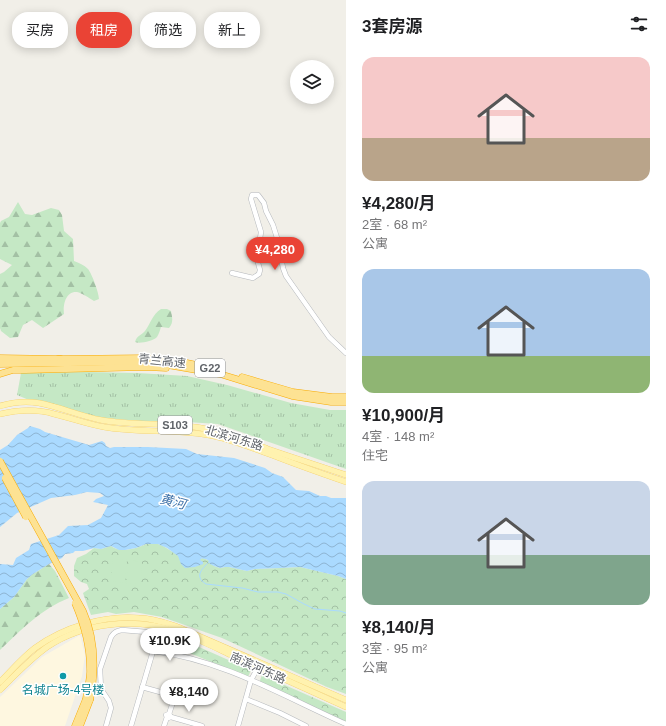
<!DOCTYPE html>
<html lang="zh">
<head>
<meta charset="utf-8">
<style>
	:root { --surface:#fff; --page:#f6f6f6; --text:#202124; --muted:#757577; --accent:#ea4335 }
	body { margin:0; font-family:Helvetica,"Noto Sans SC",sans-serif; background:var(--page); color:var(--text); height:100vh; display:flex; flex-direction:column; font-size:15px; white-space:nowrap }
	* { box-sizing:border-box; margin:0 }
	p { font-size:13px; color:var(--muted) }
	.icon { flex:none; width:22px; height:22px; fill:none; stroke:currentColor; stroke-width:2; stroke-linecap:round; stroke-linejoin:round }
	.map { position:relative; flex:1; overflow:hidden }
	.sheet { display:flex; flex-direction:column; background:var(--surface); width:320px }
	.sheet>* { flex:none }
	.banner { position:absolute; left:12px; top:12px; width:274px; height:36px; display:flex; gap:8px }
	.fabs { position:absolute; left:290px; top:60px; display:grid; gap:8px }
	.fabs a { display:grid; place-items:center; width:44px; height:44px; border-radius:50%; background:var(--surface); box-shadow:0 2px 10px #0003; font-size:20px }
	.price { position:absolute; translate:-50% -34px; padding:0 9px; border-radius:14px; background:#fff; color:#222; font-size:13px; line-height:26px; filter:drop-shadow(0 1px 2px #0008) }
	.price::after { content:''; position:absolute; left:50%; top:24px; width:12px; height:9px; margin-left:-6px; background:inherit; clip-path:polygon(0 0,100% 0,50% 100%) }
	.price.current { background:var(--accent); color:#fff }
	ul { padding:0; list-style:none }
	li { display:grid; align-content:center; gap:8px; height:212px; padding:0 16px }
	li span { display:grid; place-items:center; height:124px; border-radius:12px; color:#555 }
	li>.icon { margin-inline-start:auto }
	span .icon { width:72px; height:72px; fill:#fffc; stroke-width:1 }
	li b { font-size:17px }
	h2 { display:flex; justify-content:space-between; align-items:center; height:48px; padding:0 16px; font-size:17px }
	.pill { padding:0 14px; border-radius:16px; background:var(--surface); box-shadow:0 2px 10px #0003; font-size:14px; line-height:36px }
	.pill.current { background:var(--accent); color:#fff }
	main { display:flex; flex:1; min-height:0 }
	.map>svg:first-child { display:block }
</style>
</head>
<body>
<main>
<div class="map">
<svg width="346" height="726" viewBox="0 0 346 726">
	<defs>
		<pattern id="grass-tufts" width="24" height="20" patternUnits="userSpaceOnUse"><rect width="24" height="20" fill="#c5e8c5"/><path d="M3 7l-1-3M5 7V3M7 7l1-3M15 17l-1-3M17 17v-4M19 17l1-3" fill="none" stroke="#a3c0a4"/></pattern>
		<pattern id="forest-firs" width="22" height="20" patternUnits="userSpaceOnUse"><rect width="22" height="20" fill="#c5e8c5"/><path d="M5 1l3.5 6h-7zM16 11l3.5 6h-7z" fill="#a3c0a4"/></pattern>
		<pattern id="park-crowns" width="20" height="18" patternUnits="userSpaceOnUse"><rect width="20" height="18" fill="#c5e8c5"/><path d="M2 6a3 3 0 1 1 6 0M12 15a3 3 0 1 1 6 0" fill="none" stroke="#a3c0a4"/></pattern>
		<pattern id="water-waves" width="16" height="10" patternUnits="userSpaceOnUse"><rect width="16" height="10" fill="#aadaff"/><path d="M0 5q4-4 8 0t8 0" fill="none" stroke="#8eb4d2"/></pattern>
	</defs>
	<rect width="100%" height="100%" fill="#f1efe8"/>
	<!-- commercial -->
	<path fill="#fef7e0" d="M80,635L85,655L82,676L65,726H0V697L42,657Z"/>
	<!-- grass -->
	<path fill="url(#grass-tufts)" d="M86,372L138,373L187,376L227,385L291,403L330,410H346V469L218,424L187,422L140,421L103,418L36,403L17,395L21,373Z"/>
	<!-- forest -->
	<g fill="url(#forest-firs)">
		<path d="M18,202L25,214L32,215L51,208L59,210L62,215L64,231L73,239L74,261C79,263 84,265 88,269C92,274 99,293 99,299L94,301C89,298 82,293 77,292C65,291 63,306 64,314L43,328L32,320L23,325L18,337L10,338L1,331L0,328V274L4,272L12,265L0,259V223L1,221L9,217Z"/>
		<path d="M161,309H167L171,311C172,317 174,322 169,328L161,327C160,330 159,334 157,337C153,341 140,344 135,342C137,335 141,336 145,331C151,323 152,315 161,309Z"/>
		<path d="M49,564L55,571L69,598C41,609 21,630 0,650V609L14,597L27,579L33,574Z"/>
	</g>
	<!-- park -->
	<g fill="url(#park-crowns)">
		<path d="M146,544H158L163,546L176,554L193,567H195L200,561V559L203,558L208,560L214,566L220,568L225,567H229L247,571L255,569L280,568L300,567L338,576L346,579V694L327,687L222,638L162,617L134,612L116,614L108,612L91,615L84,596L83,593L89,589L87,584L81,582L74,576V566L77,558L86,554L94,548L101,549L111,546C120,553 136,549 146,544Z"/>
		<path d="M162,632L181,639L251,670L248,677L158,640Z"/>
		<path d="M262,675L346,712V722L259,683Z"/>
	</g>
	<!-- pitch -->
	<g fill="#c5e8c5">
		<path d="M113,559L127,560L125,583L111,581Z"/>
		<path d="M129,560L142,562L140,584L126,583Z"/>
	</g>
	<!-- water -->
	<path fill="url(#water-waves)" d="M30,426L40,429L45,432L89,445L102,441L105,443L106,446L110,448L114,447H148L186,449L197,454L234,458L265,468L272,473L283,477L296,490L309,491L320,496H326L331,498H346V579L338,576L300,567L280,568L255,569L247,571L229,567H225L220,568L214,566L210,564L208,560C205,559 202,557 200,560L203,562V564L195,567L185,568L181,564L178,556L167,548L158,544H146L136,548L125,550H119L111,546L101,549L94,548L83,551H75L73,553L65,554L62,558L49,564L33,574L27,579L14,597L0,609V564L13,565L16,558L29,550L31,544L59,535L68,526L88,525L101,518L108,505L93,502L96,499L104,496L100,493L87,492L75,495L51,498L17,513L0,527V450L8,445L17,435L28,428Z"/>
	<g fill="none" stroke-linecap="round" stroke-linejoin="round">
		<!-- stream -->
		<path stroke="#aadaff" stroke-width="1" d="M210,561C203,568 193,576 206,584L242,588L258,592H278L286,594L304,604L315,609L340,611L346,613"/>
		<!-- minor casing -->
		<g stroke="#b5b8bc" stroke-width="5.5">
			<g id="minor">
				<path d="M232,273L253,278L259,274L260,270L257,259L261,232L251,199L252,195H258L264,203L266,211L273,225L278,241L283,268L286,276L329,337L346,353"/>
				<path d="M153,651L160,627"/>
				<path d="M142,687L178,697"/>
				<path d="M246,699L280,713L306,726"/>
				<path d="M169,714L175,696"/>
				<path d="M171,717L169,714L166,715L168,718L171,717L202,726"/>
				<path d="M106,726L111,708L109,701L101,689L100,669L111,637C114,632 117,631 122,630L159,633"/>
				<path d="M131,726L153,651C223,660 283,696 346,724"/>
				<path d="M164,726L167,717"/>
				<path d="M238,726L251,680L260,664"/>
			</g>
		</g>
		<!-- major casing -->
		<g stroke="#f2c960" stroke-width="6">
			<g id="major">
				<path d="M0,406C13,402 26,401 39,403C60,407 80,416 101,420C134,426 168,422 201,428C224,432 246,441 268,449C294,458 320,466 346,475"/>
				<path d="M0,414C18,410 37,409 54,414C71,418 87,424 104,427C139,433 174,429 208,435C232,439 254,449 277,457C300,466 323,474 346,482"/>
				<path d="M0,682C11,671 22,658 35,648C64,627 104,615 139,618C153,618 166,623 178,627L346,700"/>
				<path d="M0,690C15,675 29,660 47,647C83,623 134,617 175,631C195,637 214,647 233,656C271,673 308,690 346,707"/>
			</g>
		</g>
		<!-- highway casing -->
		<g stroke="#f9ab00" stroke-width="7">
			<g id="highway">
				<path d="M0,358L61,359"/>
				<path d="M58,359L144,358L182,362L216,369"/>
				<path d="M0,364L138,362L156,363L220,374L292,396L331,402H346"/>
				<path d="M0,374L13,370H25L147,367L166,368"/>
				<path d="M242,377L293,392L332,397H346"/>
				<path d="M75,726L86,699"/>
				<path d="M80,726L90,700"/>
			</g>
		</g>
		<!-- minor -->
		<use href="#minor" stroke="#fff" stroke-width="4.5"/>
		<!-- major -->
		<use href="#major" stroke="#fff2af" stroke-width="5.5"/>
		<!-- highway -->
		<use href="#highway" stroke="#fde293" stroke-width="6"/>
		<!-- highway-bridge casing -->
		<g stroke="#f9ab00" stroke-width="7" stroke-linecap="butt">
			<g id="highway-bridge">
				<path d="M0,461L83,611C96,640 96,669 90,700"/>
				<path d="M5,478L26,517"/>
				<path d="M75,603C84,624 90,645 90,668C91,678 87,689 86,699"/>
			</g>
		</g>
		<!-- highway-bridge -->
		<use href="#highway-bridge" stroke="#fde293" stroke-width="6"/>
	</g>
	<!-- markers -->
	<circle fill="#0f9aa8" stroke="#fff" stroke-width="1.5" cx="63" cy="676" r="4"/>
	<g text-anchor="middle" stroke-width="3" stroke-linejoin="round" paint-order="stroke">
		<!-- shield labels -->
		<g fill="#fff" stroke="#8f9295" stroke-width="1">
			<rect x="195" y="359" width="30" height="18" rx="3"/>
			<rect x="158" y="416" width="34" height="18" rx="3"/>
		</g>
		<g font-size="11" font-weight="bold" fill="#5f6368">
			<text x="210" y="372">G22</text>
			<text x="175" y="429">S103</text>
		</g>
		<!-- street labels -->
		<g font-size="12" fill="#5f6368" stroke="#fff">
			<text transform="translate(162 361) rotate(6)" y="4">青兰高速</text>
			<text transform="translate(234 438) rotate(17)" y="4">北滨河东路</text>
			<text transform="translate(258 668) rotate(24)" y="4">南滨河东路</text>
		</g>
		<!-- culture labels -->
		<g font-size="12" fill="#0d838f" stroke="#fff">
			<text x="63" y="694">名城广场-4号楼</text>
		</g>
		<!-- water labels -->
		<g font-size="13" font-style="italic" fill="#4174aa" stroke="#fff">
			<text transform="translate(173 501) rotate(15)" y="5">黄河</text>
		</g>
	</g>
</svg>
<div class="fabs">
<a><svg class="icon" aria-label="layers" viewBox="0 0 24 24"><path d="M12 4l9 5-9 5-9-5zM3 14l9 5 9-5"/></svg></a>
</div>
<b class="price current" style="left:275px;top:271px">¥4,280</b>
<b class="price" style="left:170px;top:662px">¥10.9K</b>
<b class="price" style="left:189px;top:713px">¥8,140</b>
<div class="banner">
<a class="pill">买房</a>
<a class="pill current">租房</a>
<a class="pill">筛选</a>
<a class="pill">新上</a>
</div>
</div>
<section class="sheet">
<h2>3套房源<svg class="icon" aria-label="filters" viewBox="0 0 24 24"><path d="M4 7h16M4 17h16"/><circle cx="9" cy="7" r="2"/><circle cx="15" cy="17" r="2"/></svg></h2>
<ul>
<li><span style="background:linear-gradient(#f6c9c9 65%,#b9a48a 0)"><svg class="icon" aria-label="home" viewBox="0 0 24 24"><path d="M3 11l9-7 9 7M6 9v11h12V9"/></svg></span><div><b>¥4,280/月</b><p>2室 · 68 m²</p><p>公寓</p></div></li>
<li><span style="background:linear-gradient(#a9c7e8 70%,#8fb573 0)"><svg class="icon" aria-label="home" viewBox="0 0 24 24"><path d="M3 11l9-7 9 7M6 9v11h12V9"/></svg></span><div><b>¥10,900/月</b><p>4室 · 148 m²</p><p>住宅</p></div></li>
<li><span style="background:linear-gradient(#c9d6e8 60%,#7fa58c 0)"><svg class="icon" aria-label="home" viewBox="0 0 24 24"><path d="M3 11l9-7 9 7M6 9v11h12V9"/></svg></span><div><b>¥8,140/月</b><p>3室 · 95 m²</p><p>公寓</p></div></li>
</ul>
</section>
</main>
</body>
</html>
